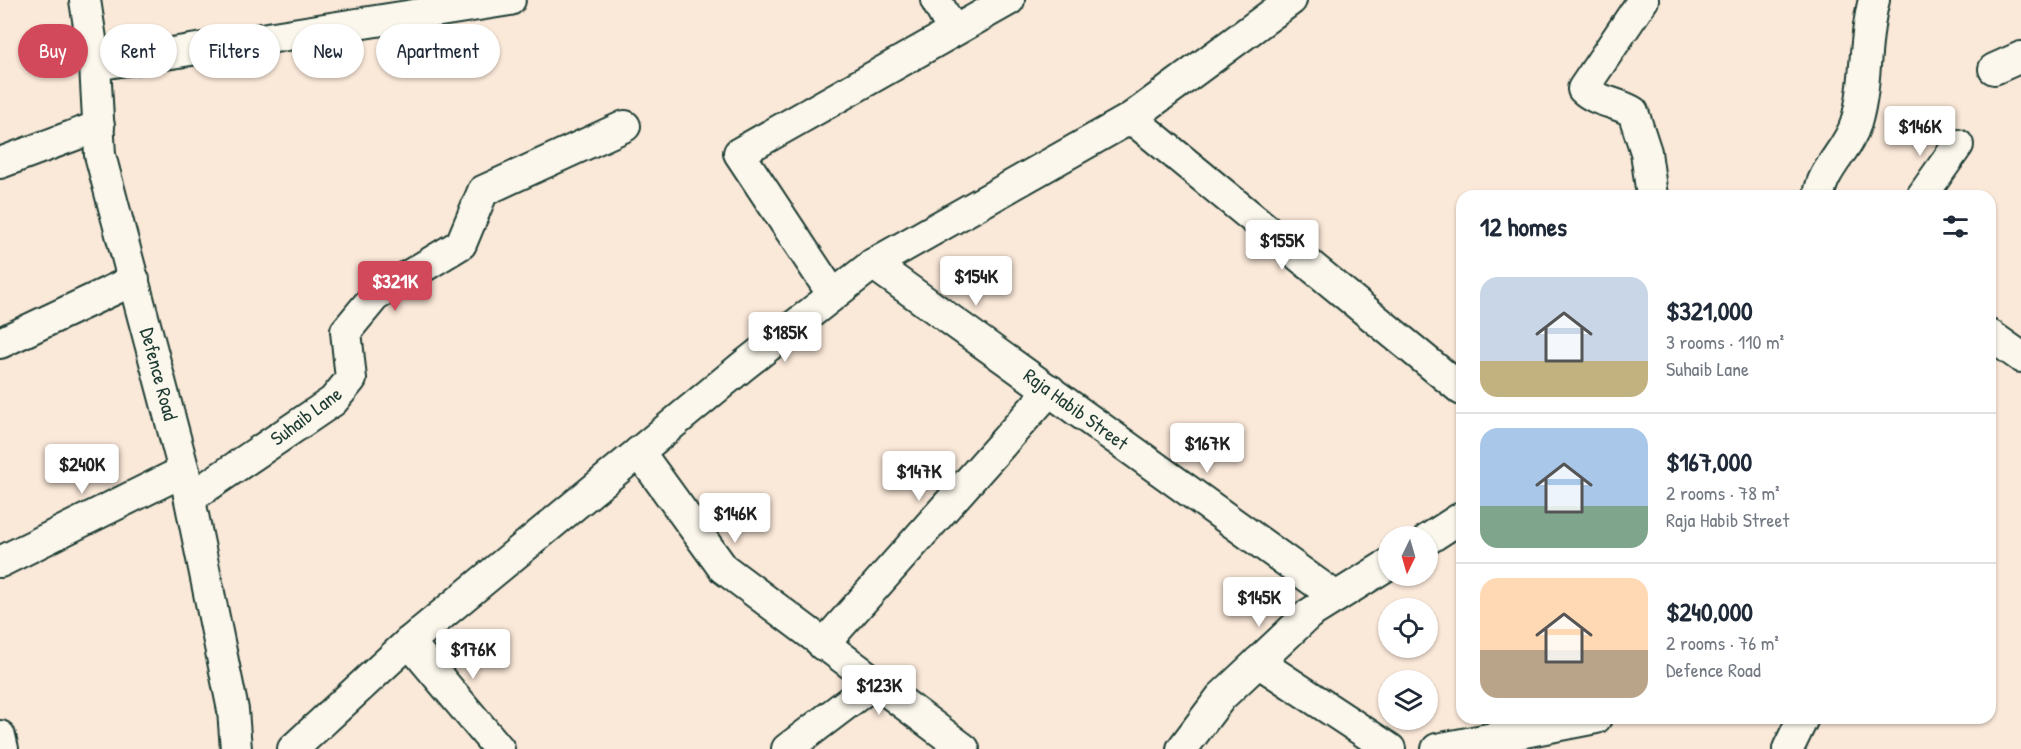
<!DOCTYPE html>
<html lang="en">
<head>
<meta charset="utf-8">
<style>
	:root { --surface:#fff; --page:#f6f6f7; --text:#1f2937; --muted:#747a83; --line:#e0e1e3; --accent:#d1495b }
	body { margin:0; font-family:"Patrick Hand",sans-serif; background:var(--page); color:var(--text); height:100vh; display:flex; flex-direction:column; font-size:22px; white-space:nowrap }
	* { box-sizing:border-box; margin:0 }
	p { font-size:20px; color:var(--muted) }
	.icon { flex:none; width:33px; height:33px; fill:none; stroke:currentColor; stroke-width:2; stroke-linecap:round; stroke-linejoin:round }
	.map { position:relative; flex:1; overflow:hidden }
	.side { position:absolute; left:1456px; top:190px; width:540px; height:534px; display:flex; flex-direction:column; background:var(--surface); border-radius:18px; box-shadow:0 2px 4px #0004 }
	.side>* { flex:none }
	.top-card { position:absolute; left:18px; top:24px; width:570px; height:54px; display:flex; gap:12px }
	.needle { width:39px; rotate:185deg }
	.buttons { position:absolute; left:1378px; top:526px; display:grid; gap:12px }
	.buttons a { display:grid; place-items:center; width:60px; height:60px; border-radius:50%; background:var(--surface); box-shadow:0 2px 4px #0004; font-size:30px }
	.price { position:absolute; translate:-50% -51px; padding:0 14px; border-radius:6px; background:#fff; color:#222; font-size:20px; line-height:39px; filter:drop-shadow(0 2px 3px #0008) }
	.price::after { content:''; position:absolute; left:50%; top:36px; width:18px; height:14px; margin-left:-9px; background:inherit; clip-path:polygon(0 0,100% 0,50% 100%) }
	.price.on { background:var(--accent); color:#fff }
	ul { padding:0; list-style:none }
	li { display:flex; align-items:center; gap:18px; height:150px; padding:0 24px }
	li+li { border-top:2px solid var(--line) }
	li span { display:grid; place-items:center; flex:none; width:168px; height:120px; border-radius:18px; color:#555 }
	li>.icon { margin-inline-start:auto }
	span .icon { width:72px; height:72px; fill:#fffc; stroke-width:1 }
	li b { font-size:26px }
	h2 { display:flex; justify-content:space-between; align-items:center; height:72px; padding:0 24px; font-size:26px }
	.pill { padding:0 21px; border-radius:27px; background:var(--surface); box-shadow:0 2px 4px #0004; font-size:21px; line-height:54px }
	.pill.on { background:var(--accent); color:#fff }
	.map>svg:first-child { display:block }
</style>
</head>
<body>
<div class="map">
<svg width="2021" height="749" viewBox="0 0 2021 749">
	<rect width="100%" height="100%" fill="#fae8d8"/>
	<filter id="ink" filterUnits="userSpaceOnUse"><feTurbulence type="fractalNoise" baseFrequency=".0167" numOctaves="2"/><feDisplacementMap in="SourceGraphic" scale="12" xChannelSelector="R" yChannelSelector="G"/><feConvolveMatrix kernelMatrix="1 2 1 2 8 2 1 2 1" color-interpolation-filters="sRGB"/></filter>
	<g filter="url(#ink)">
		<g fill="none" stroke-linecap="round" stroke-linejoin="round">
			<!-- street casing -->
			<g stroke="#1f3d34" stroke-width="34">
				<g id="street">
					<path d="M85,0L95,65L100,155L184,471L233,710L236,749"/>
					<path d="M936,0L953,31"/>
					<path d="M1643,0L1583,89C1597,102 1617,102 1633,112L1646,152L1652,196"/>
					<path d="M95,65L510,0"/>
					<path d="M1994,69L2021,57"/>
					<path d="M1131,118L1462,390"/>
					<path d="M0,163L99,126"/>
					<path d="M1819,196C1822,169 1848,150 1856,123C1868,82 1863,40 1874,0"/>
					<path d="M1922,196L1958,145"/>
					<path d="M873,264L1336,597"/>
					<path d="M833,295L739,153L1009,0"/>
					<path d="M1990,335L2021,357"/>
					<path d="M0,343L134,280"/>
					<path d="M639,452L723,568L964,749"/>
					<path d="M190,498L333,401L351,379L346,331L375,296L461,244L483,191L625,126"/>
					<path d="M1428,539L1462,517"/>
					<path d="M0,562L184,471"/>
					<path d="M409,642L499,749"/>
					<path d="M823,645L1050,390"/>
					<path d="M1258,662L1390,749"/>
					<path d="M0,736L3,749"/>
					<path d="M293,749L409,642L743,366L873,264L1131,118L1291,0"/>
					<path d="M787,749L874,683"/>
					<path d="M1182,749L1221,697L1309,614L1389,564"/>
					<path d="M1437,749L1596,718"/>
					<path d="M1788,749L1803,718"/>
				</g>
			</g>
			<!-- street -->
			<use href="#street" stroke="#fbf7ec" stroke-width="30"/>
		</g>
	</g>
	<g text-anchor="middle" stroke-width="5" stroke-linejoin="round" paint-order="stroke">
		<!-- street labels -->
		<g font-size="20" fill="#1f3d34" stroke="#fbf7ec">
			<text transform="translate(159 374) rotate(75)" y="7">Defence Road</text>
			<text transform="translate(1076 409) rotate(36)" y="7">Raja Habib Street</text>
			<text transform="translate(306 416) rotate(-37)" y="7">Suhaib Lane</text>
		</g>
	</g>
</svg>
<div class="buttons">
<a><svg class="needle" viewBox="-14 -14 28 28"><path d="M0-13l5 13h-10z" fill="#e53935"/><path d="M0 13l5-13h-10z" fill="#747a83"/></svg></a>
<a><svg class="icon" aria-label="locate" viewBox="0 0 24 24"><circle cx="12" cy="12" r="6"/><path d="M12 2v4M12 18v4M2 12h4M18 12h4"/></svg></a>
<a><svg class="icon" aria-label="layers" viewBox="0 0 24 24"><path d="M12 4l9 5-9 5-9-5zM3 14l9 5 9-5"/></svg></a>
</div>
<b class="price" style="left:1920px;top:157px">$146K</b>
<b class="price" style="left:1282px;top:271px">$155K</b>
<b class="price" style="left:976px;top:307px">$154K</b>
<b class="price on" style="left:395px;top:312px">$321K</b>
<b class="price" style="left:785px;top:363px">$185K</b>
<b class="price" style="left:1207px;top:474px">$167K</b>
<b class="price" style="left:82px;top:495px">$240K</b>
<b class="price" style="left:919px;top:502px">$147K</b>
<b class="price" style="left:735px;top:544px">$146K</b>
<b class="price" style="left:1259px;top:628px">$145K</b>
<b class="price" style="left:473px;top:680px">$176K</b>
<b class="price" style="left:879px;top:716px">$123K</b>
<div class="top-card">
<a class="pill on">Buy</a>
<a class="pill">Rent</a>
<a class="pill">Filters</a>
<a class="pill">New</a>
<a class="pill">Apartment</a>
</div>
<section class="side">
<h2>12 homes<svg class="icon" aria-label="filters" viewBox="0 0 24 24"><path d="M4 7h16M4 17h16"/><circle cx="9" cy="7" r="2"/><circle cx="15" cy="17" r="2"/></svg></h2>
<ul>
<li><span style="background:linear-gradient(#c9d6e8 70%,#c2b280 0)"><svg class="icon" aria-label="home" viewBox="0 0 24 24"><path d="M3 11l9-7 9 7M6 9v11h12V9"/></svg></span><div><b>$321,000</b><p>3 rooms · 110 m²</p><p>Suhaib Lane</p></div></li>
<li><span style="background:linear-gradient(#a9c7e8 65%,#7fa58c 0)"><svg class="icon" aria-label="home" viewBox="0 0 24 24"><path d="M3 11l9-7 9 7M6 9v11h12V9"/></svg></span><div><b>$167,000</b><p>2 rooms · 78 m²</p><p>Raja Habib Street</p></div></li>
<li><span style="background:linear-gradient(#ffd9b3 60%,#b9a48a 0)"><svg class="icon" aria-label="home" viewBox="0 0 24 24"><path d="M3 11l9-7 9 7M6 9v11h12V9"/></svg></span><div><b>$240,000</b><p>2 rooms · 76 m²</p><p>Defence Road</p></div></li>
</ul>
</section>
</div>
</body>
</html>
